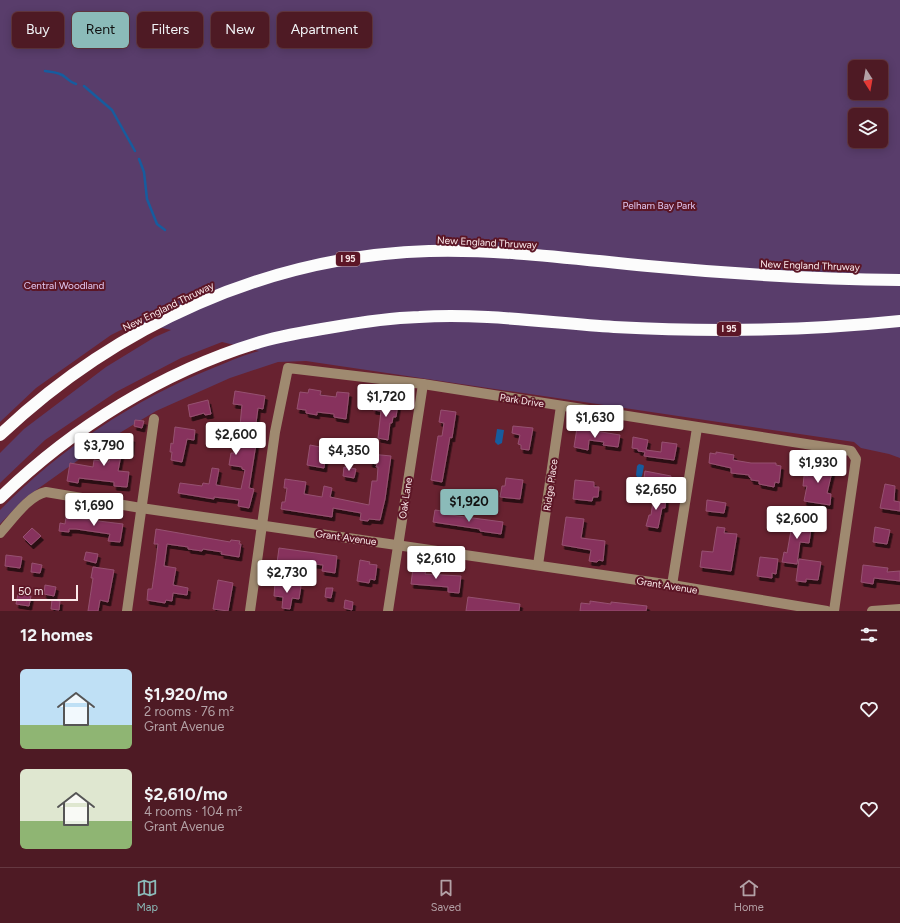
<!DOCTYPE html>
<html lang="en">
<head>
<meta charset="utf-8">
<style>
	:root { --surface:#4e1a24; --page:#55232c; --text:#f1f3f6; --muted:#b3a1a6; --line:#653841; --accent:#8bbbb9 }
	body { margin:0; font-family:Figtree,sans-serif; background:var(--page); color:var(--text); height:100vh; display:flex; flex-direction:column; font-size:15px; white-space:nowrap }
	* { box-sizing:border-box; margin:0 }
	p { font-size:13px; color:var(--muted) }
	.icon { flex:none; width:22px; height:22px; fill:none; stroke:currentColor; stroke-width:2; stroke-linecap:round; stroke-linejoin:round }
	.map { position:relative; height:611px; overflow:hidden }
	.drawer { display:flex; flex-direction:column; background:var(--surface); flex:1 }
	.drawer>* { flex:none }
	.hud { position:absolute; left:12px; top:12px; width:400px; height:36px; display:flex; gap:8px }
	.needle { width:26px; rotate:169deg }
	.fabs { position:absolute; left:848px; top:60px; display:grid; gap:8px }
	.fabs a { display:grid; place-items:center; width:40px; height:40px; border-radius:6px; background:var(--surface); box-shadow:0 2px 10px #0003,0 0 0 1px var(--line); font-size:20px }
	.scale { position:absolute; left:12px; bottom:10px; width:66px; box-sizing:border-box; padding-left:4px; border:2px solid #fbe9ea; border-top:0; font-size:11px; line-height:14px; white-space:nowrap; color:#fbe9ea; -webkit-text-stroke:3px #5c1626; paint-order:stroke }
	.price { position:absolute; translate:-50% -34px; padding:0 9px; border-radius:4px; background:#fff; color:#222; font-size:13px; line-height:26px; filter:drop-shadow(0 1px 2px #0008) }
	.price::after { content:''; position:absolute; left:50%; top:24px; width:12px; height:9px; margin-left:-6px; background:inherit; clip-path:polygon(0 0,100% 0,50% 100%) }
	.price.on { background:var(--accent); color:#111 }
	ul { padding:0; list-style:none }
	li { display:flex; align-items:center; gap:12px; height:100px; padding:0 20px }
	li span { display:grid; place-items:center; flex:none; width:112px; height:80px; border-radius:6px; color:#555 }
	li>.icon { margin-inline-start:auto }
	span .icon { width:48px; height:48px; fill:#fffc; stroke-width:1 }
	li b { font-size:17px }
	h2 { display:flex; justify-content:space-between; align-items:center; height:48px; padding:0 20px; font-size:17px }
	.chip { padding:0 14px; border-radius:6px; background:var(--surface); box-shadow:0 2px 10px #0003,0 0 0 1px var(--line); font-size:14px; line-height:36px }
	.chip.on { background:var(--accent); color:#111 }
	.tab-bar { display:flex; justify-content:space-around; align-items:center; height:56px; border-top:1px solid var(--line); background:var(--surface); font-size:11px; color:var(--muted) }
	.tab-bar a { display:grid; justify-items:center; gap:2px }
	.tab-bar .on { color:var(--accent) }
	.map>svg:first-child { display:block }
</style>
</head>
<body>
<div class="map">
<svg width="900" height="611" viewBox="0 0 900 611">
	<defs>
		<filter id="shadow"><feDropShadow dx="2.5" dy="4" stdDeviation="0" flood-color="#0009"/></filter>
	</defs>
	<rect width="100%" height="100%" fill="#682230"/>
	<!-- green -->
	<path fill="#593d6b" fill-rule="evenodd" d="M0,0H900V458L889,454L861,448L854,442L306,361L278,362L230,378L156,411L98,446L25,498L0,524V510C60,449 133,400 213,368C228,362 243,355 259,351L222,342L181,358L116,392L45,440L0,483V453L24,429L106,367L155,337L171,330L137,322L111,335L36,388L0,422ZM855,67H881V93H855ZM855,115H881V141H855Z"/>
	<!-- water -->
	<g fill="#175c9e">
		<path d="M497,429L504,430L502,443L498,445L495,442Z"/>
		<path d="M639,464L643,465L644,466L642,476L641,477H637L636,475L637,466Z"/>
	</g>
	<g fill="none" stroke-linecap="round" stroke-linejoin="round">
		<!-- stream -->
		<g stroke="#175c9e" stroke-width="2.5">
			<path d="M45,71C52,72 60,72 65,77C69,80 71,83 76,84"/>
			<path d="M84,86L112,110L135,151"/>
			<path d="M139,159L144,172L147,199L157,224L165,230"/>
		</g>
	</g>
	<!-- building -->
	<g fill="#87325d" stroke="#965171" filter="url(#shadow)">
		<path d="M309,389L321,391L320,395L336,397L337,392L349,393L346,419L334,417V414L317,412V415L306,413V410L297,409L300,392L308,393Z"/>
		<path d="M235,391L265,396L263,409L258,408L254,438H257L249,488L254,489L249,508L238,506L239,500L214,497V499L178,493L180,483L202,486L203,483L209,484L212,468L219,469L216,485L241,489L245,470L242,469V467L229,465L231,453H234L236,435L239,436L242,405L233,404Z"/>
		<path d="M208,400L211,414L205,415L204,413L190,417L188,405Z"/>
		<path d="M374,402L398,404L396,417H393L392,423H390L388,440L378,438L381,411L373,410Z"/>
		<path d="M441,410L456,412L452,438L450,437L442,482L431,480L438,436H442L444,423L439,422Z"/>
		<path d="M135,420L144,421L142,428L134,426Z"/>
		<path d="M513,426L533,428L529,450L521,449V445L518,444L520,435L512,433Z"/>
		<path d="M175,427L195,430L194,440L187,439L182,462L171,460L172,452H170L171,443L173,444Z"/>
		<path d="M577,428L620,435L618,447L603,445L604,442L589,440L588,450L574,447Z"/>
		<path d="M121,437L132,438L131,451L122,450L118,471L129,472L127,487L114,486V482L79,478L78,483L67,481L70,463L93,467L94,460L109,462L112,440L121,441Z"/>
		<path d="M633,437L648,440L646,450L661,452L662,442L677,444L674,460L644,456L645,452L638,451V449L632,448Z"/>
		<path d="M310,445L320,447L319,452L326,453L324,468L307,465Z"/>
		<path d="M716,452L734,455L733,460L751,463H776V465L781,466L779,483L775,482L774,487L759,484V481L751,480V478L749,477V475L731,473V468L709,463L710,453L716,454Z"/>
		<path d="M371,454L391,456L385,499L380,520L369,519L368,521L360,520L361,513L333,508L332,517L281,509L282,502H285L287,488H284L285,479L306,482L304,494L322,497L324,486L332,488L330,497L369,505L372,481H377L378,467H376L377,464L370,463Z"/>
		<path d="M811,462L830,465L832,472L827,493L831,494L830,505L804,501L807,486H803L804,476H808Z"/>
		<path d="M344,467L356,469L354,478L343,476Z"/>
		<path d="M645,471L671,476L670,482L669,484L661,482V481L644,478Z"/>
		<path d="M506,478L523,480L520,499L500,497L502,486H505Z"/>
		<path d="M575,480L594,482V487H599L598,497H593L592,501L573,499Z"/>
		<path d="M885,484L895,486L894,501L900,502V511L880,508Z"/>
		<path d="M654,495L666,496L665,508H662L658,528L646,526L649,515H651Z"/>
		<path d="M707,500L726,503L724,513L706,511Z"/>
		<path d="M435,510L442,511L443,514L503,522L501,534L480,531V529L433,522Z"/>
		<path d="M66,517L123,524L120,542L108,541L110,534L76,529H69V532L59,531L60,523L65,524Z"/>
		<path d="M566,517L584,519L581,538L605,541L603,561L599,560L597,562L589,561L591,550L562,545Z"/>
		<path d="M793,519L812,522L809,543L800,542L797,564L782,562L784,552L787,553Z"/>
		<path d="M717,527L725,528L724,533L737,534L731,571L700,567L702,551L713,552Z"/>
		<path d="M875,527L890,530L887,544L873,542Z"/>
		<path d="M32,528L41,536L31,545L23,537Z"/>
		<path d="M156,529L230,542L231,540L240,541L239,544H241L239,557L221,554L222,552L203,549L202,551L188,549V547L167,544L164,566L176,568L173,585L188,588L187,595L173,593L172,601L166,600L165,603L147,600L148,589H152L156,561L158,544H154Z"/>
		<path d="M279,548L337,556L335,573L322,571L323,565L289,561L288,564L277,563Z"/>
		<path d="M86,552L98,554L96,563L84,560Z"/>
		<path d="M6,555L22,557L20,568L5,566Z"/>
		<path d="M760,557L778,559L776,574L772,573V578L757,576Z"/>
		<path d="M799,559L821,562L818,580L806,579V582L796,581Z"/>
		<path d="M360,560L370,562L369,564L377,565L375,580L370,579L369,583L357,581Z"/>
		<path d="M32,563L42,565L40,573L31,572Z"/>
		<path d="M863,565L888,568L887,572L900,571V581L874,578L873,584L861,582Z"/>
		<path d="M93,567L114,570L108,602L100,600L98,611H88L93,578H91Z"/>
		<path d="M413,568L426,570L425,574L461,576L459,593L448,592V587L411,584Z"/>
		<path d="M218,580L233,583L228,611L213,609Z"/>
		<path d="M275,583L301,586L299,599L292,598L290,609L282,608L283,597L274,596Z"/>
		<path d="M45,585L56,587L54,596L44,594Z"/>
		<path d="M326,588H333L331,598L325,597Z"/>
		<path d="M18,594L31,596L29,606L16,604Z"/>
		<path d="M468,597L520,604L519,611H466Z"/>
		<path d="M52,600L60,601L59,610L51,609Z"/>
		<path d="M345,600L353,602L352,610L344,608Z"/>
		<path d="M590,601L611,604V602L647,606L646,611H580L581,603L590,604Z"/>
	</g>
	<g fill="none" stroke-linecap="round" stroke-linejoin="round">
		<!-- minor -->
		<g stroke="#9f8a70" stroke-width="10">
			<path d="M0,533C12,520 29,495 46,492L141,508L672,585L827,611"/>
			<path d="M538,565L561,406"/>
			<path d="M672,585L697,428"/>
			<path d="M127,611L154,419"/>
			<path d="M250,611L275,432L288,368L423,384L851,451L856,459L834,611"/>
			<path d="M388,611L423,384"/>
			<path d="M872,611L900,609"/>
		</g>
		<!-- highway -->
		<g stroke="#fcfcfc" stroke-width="12">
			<path d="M0,435C116,325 268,256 429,251C502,249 575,259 648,266C732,274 815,279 900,280"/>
			<path d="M0,498C72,428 163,371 260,342C284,335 309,331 334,327C362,322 391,318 419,317C485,313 549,323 614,327C709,332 805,331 900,321"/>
		</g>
	</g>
	<g text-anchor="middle" stroke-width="4" stroke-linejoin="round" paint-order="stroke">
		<!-- shield labels -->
		<g fill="#5c1626" stroke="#cbaaaf" stroke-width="1">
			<rect x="336" y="252" width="24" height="14" rx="3"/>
			<rect x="717" y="322" width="24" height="14" rx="3"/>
		</g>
		<g font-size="9" font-weight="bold" fill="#fbe9ea">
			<text x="348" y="262">I 95</text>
			<text x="729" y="332">I 95</text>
		</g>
		<!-- park labels -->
		<g font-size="10" fill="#e1c8f1" stroke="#5c1626">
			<text x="659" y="209">Pelham Bay Park</text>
			<text x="64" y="289">Central Woodland</text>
		</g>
		<!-- street labels -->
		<g font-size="10" fill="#fbe9ea" stroke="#5c1626">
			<text transform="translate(487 242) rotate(3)" y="4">New England Thruway</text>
			<text transform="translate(810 265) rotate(2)" y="4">New England Thruway</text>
			<text transform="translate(168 306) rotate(-26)" y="4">New England Thruway</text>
			<text transform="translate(522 400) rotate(9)" y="4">Park Drive</text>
			<text transform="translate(550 485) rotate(-82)" y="4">Ridge Place</text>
			<text transform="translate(405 498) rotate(-81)" y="4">Oak Lane</text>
			<text transform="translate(346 537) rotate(8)" y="4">Grant Avenue</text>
			<text transform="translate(667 585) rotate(9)" y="4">Grant Avenue</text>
		</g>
	</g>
</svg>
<div class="fabs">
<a><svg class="needle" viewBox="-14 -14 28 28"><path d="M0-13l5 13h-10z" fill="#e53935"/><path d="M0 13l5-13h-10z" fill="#b3a1a6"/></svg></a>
<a><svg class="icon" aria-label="layers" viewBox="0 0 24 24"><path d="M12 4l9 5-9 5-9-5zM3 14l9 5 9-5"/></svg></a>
</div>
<div class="scale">50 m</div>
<b class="price" style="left:386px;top:418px">$1,720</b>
<b class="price" style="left:595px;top:439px">$1,630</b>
<b class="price" style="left:236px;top:456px">$2,600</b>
<b class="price" style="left:104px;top:467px">$3,790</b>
<b class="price" style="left:349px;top:472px">$4,350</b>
<b class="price" style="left:818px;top:484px">$1,930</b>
<b class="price" style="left:656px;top:511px">$2,650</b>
<b class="price on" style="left:469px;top:523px">$1,920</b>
<b class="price" style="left:94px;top:527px">$1,690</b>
<b class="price" style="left:797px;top:540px">$2,600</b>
<b class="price" style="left:436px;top:580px">$2,610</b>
<b class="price" style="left:287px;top:594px">$2,730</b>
<div class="hud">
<a class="chip">Buy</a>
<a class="chip on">Rent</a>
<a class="chip">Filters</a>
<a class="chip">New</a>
<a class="chip">Apartment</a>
</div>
</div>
<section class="drawer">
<h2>12 homes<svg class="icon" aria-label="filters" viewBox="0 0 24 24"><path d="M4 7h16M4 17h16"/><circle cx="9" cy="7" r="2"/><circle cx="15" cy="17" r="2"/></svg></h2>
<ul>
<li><span style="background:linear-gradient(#bfe0f5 70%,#8fb573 0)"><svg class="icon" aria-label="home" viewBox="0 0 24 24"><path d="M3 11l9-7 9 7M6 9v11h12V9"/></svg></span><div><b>$1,920/mo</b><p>2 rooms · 76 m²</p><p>Grant Avenue</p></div><svg class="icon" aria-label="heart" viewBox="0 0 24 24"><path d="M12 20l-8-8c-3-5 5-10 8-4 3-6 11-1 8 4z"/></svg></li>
<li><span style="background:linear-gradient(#dfe7d0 65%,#8fb573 0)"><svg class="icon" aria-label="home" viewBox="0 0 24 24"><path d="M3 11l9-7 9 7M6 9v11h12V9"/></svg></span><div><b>$2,610/mo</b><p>4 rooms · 104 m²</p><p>Grant Avenue</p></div><svg class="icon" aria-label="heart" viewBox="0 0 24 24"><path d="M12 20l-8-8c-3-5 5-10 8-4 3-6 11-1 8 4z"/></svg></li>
</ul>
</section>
<nav class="tab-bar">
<a class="on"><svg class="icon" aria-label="map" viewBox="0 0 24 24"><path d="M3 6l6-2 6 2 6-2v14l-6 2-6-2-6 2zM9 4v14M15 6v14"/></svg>Map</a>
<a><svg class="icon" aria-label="saved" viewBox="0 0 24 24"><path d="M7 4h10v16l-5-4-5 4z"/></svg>Saved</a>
<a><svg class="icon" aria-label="home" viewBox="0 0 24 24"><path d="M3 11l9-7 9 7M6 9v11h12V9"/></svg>Home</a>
</nav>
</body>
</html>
